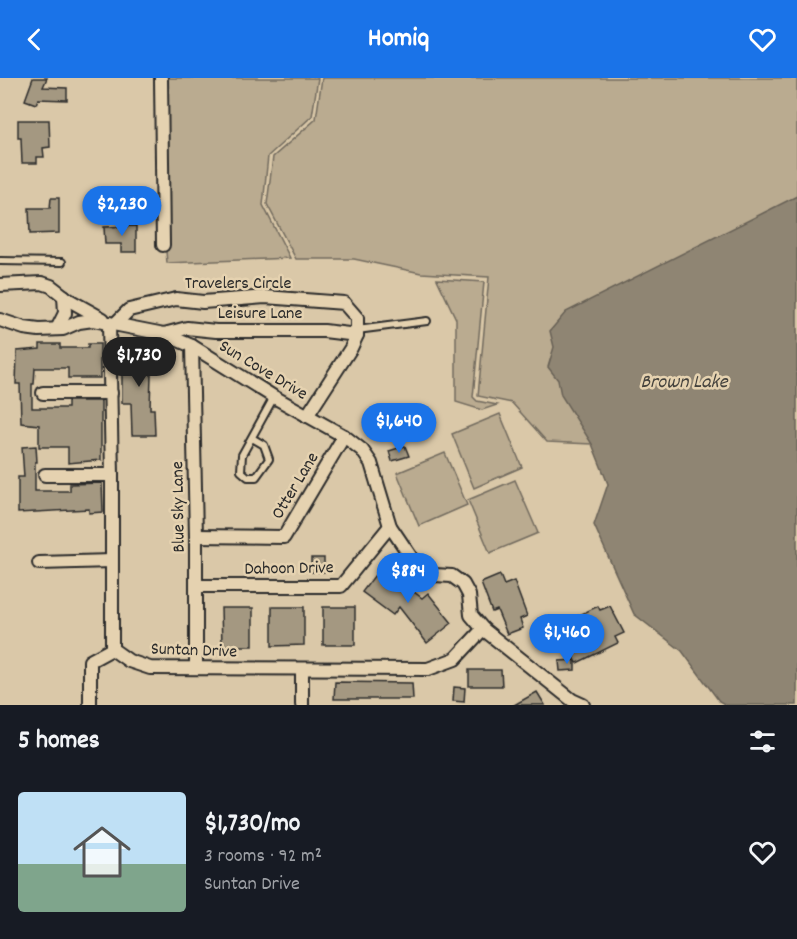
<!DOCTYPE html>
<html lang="en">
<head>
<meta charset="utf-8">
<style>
	:root { --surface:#171b24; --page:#20242c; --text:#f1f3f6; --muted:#9ea1a6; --line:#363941; --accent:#1a73e8 }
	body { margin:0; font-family:Dekko,sans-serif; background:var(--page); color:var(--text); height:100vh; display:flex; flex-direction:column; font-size:22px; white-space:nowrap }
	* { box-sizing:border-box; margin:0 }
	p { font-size:20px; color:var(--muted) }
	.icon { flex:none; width:33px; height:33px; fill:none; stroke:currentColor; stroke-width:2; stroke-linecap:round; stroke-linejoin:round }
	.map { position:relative; height:627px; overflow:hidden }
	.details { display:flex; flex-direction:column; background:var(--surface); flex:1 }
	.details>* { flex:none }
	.price { position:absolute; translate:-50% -51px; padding:0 14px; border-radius:21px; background:var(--accent); color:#fff; font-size:20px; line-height:39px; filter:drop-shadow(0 2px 3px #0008) }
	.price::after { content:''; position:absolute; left:50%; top:36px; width:18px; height:14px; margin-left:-9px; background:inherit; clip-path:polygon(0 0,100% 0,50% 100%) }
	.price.active { background:#222; color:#fff }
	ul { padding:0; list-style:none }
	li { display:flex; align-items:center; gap:18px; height:150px; padding:0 18px }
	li+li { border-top:2px solid var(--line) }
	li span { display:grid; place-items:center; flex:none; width:168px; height:120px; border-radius:6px; color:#555 }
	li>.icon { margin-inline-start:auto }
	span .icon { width:72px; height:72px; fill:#fffc; stroke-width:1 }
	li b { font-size:26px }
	h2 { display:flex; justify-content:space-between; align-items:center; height:72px; padding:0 18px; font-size:26px }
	header { display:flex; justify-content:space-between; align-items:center; height:78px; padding:0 18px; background:var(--accent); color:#fff; font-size:27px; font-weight:700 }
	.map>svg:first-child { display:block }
</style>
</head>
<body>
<header><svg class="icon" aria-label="back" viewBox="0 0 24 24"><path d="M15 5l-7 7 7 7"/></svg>Homiq<svg class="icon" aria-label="heart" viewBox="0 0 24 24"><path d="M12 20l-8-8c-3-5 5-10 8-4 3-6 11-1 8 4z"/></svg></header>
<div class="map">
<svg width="797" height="627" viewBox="0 0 797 627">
	<rect width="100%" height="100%" fill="#dac8a8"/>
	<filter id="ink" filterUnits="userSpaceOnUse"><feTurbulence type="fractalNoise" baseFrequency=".0167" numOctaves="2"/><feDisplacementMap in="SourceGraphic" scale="12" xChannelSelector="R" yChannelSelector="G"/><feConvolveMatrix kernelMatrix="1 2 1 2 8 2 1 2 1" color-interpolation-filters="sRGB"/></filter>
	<g filter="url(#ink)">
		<!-- green -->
		<g fill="#baab90" stroke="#726b5e" stroke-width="1.5">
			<path d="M167,0H318L312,38L268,78L263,127L290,180L167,185L166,173L168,172Z"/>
			<path d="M322,0H797V181L592,366L547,364L512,325L478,318L489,199L421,195L354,181H296L267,126L273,79L316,41Z"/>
			<path d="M437,201L484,204L473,319L477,323L497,327L482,332L456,324V241Z"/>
			<path d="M500,336L522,389L474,410L452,356Z"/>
			<path d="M445,375L467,427L419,448L397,395Z"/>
			<path d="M515,402L538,455L490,475L468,422Z"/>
		</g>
		<!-- water -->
		<path fill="#8f8573" stroke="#676156" stroke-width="1.5" d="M797,118V627H726L719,623L682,573L634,536L594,447L608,406L592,366L561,317L558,302L548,289L554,269L550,253L566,234Z"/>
		<!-- building -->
		<g fill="#a49881" stroke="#2b2b2b" stroke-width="1.5">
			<path d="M33,0H47L43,9L67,10V22L38,21L36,26L25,22Z"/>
			<path d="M18,42H49L50,69L43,70L44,79H37V85H22L21,60H18Z"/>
			<path d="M51,120H59V155L30,156L29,130H50Z"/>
			<path d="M136,148V174H121V166H105L104,149Z"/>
			<path d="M140,261L152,262L150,331H154L155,357H132L131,325H122V292H125V270L140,269Z"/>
			<path d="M40,266H60V270H88V266H100V300H68V290H35L34,306H32V330H68V323H101V382L68,385V369H39V347L21,345L20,306H16L17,273L40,271Z"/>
			<path d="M36,368L37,384H35V413H70V406L102,405L103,434L89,435V431L18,435V399H24L22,369Z"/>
			<path d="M405,368L409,378L392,383L389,373Z"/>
			<rect x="311" y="480" width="13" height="14"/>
			<path d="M381,489L422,520L428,515L452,545L427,565L399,529L393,537L362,514Z"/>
			<path d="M500,497L504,507L514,503L527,538L520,541L523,550L507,556L497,532L492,534L481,505Z"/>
			<path d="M598,528L600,532L610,528L624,555L615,559L618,565L577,585L559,547Z"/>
			<path d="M272,529H304V567L272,568Z"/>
			<rect x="323" y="529" width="32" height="38"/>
			<path d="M221,530H253V568H222Z"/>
			<path d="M575,582V592L560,593L559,583Z"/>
			<path d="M469,592H501L502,608H469Z"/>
			<path d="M335,604L412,605L413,621H334Z"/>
			<path d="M454,609L465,610L464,624L453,623Z"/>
			<path d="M537,614L545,627H514Z"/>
		</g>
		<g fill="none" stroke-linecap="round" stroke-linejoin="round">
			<!-- service casing -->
			<g stroke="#2b2b2b" stroke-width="10">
				<g id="service">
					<path d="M0,183L62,184"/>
					<path d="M357,252L427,243"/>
					<path d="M252,360L264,367L269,381L256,399H248L241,393L242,377L274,319"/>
				</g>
			</g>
			<!-- minor casing -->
			<g stroke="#2b2b2b" stroke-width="16">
				<g id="minor">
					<path d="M161,0L163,167"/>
					<path d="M0,207L42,205L51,208L69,222L103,241"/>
					<path d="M0,242L24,250L39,252L63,251L79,244L93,242L164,256L192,268L274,319L344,358L362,372L371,385L390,448L419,491L434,497L452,498L463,506L469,517L471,537L483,551L572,622L583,627"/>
					<path d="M109,245L112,397V571"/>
					<path d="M115,246L129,232L176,221L203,224L265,219L344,225L357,240V257L351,270L307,338"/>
					<path d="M57,251L65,235L64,218"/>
					<path d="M164,256L187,250L216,253H324L357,257"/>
					<path d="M192,268L196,458V590"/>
					<path d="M43,315H111"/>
					<path d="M45,397H112"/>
					<path d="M196,458L284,459L344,358"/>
					<path d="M39,485L112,483"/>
					<path d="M196,508H341L390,448"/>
					<path d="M112,571L129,583L150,590L428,591L455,581L483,551"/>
					<path d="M302,591V627"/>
					<path d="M90,627V583L112,571"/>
				</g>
			</g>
			<!-- service -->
			<use href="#service" stroke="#e5d2b0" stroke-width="6"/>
			<!-- minor -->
			<use href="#minor" stroke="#e5d2b0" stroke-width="12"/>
		</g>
	</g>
	<g text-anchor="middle" stroke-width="5" stroke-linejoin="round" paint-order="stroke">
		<!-- street labels -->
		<g font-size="18" fill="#2b2b2b" stroke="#e5d2b0">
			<text x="238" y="210">Travelers Circle</text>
			<text x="260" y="240">Leisure Lane</text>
			<text transform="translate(264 291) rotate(31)" y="6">Sun Cove Drive</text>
			<text transform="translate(294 407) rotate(-59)" y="6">Otter Lane</text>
			<text transform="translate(177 429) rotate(-91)" y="6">Blue Sky Lane</text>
			<text transform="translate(289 489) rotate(-1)" y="6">Dahoon Drive</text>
			<text transform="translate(194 571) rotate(2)" y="6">Suntan Drive</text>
		</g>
		<!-- water labels -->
		<g font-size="20" font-style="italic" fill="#44423d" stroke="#e5d2b0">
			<text x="684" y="309">Brown Lake</text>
		</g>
	</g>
</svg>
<b class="price" style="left:122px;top:159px">$2,230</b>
<b class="price active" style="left:139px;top:310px">$1,730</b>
<b class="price" style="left:399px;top:376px">$1,640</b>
<b class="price" style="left:408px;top:526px">$884</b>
<b class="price" style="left:567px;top:587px">$1,460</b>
</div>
<section class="details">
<h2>5 homes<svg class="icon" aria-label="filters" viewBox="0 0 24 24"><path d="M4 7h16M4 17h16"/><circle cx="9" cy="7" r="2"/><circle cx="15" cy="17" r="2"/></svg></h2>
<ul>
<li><span style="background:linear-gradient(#bfe0f5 60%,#7fa58c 0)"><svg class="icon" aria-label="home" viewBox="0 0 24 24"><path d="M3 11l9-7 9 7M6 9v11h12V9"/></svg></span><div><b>$1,730/mo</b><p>3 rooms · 92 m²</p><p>Suntan Drive</p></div><svg class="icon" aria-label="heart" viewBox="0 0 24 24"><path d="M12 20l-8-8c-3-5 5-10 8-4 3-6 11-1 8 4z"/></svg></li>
</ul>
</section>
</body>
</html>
